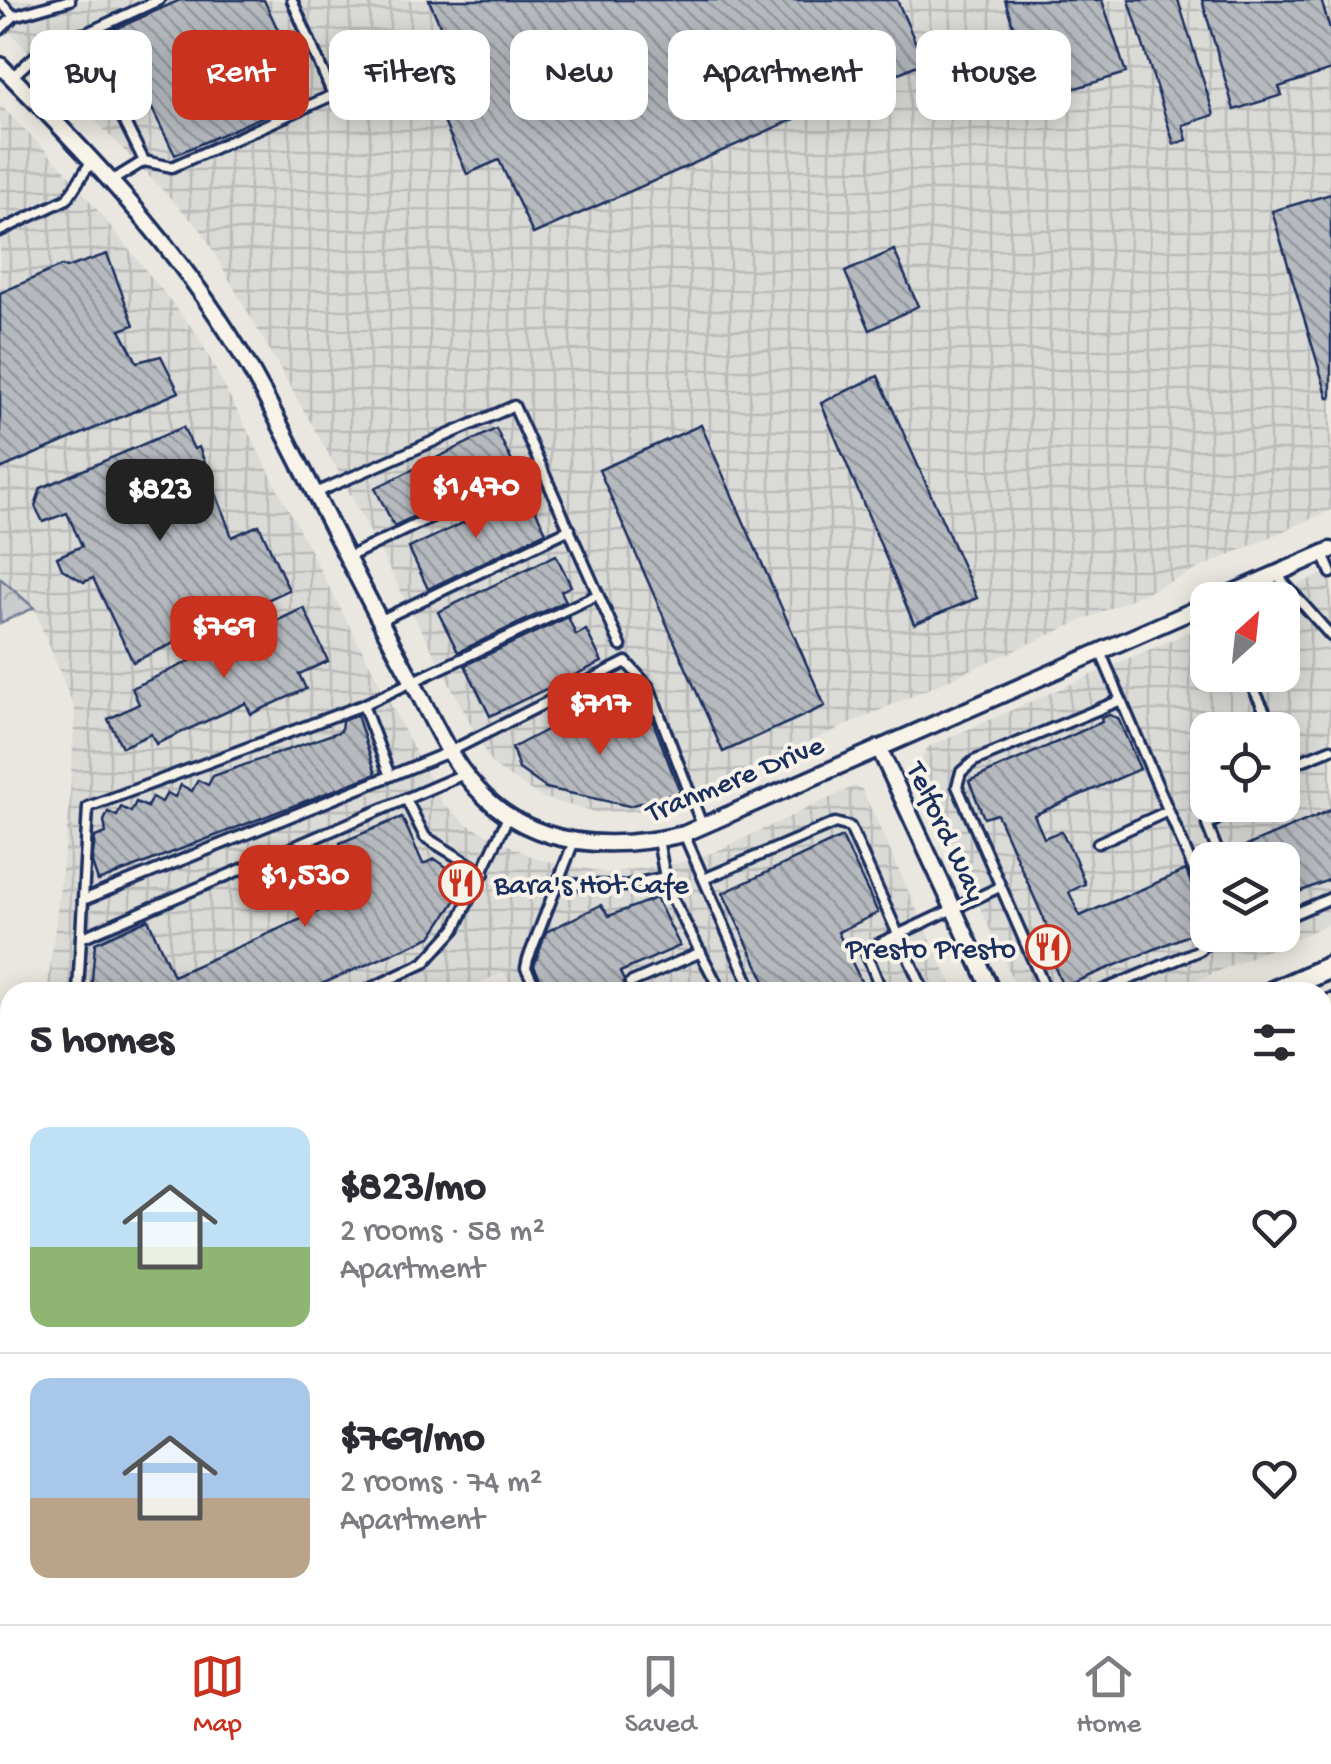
<!DOCTYPE html>
<html lang="en">
<head>
<meta charset="utf-8">
<style>
	:root { --surface:#fff; --page:#f7f7f7; --text:#2b2b33; --muted:#7c7c81; --line:#e1e1e2; --accent:#c8321e }
	body { margin:0; font-family:"Gochi Hand",sans-serif; background:var(--page); color:var(--text); height:100vh; display:flex; flex-direction:column; font-size:38px; white-space:nowrap }
	* { box-sizing:border-box; margin:0 }
	p { font-size:32px; color:var(--muted) }
	.icon { flex:none; width:55px; height:55px; fill:none; stroke:currentColor; stroke-width:2; stroke-linecap:round; stroke-linejoin:round }
	.map { position:relative; flex:1; overflow:hidden }
	.sheet { position:absolute; left:0px; top:982px; width:1332px; height:642px; display:flex; flex-direction:column; background:var(--surface); border-radius:30px 30px 0 0; box-shadow:0 5px 25px #0003 }
	.sheet>* { flex:none }
	.top-card { position:absolute; left:30px; top:30px; width:1272px; height:90px; display:flex; gap:20px }
	.needle { width:65px; rotate:27deg }
	.buttons { position:absolute; left:1190px; top:582px; display:grid; gap:20px }
	.buttons a { display:grid; place-items:center; width:110px; height:110px; border-radius:20px; background:var(--surface); box-shadow:0 5px 25px #0003; font-size:50px }
	.price { position:absolute; translate:-50% -85px; padding:0 22px; border-radius:20px; background:var(--accent); color:#fff; font-size:32px; line-height:65px; filter:drop-shadow(0 2px 5px #0008) }
	.price::after { content:''; position:absolute; left:50%; top:60px; width:30px; height:22px; margin-left:-15px; background:inherit; clip-path:polygon(0 0,100% 0,50% 100%) }
	.price.selected { background:#222; color:#fff }
	ul { padding:0; list-style:none }
	li { display:flex; align-items:center; gap:30px; height:250px; padding:0 30px }
	li+li { border-top:2px solid var(--line) }
	li span { display:grid; place-items:center; flex:none; width:280px; height:200px; border-radius:20px; color:#555 }
	li>.icon { margin-inline-start:auto }
	span .icon { width:120px; height:120px; fill:#fffc; stroke-width:1 }
	li b { font-size:42px }
	h2 { display:flex; justify-content:space-between; align-items:center; height:120px; padding:0 30px; font-size:42px }
	.tag { padding:0 35px; border-radius:20px; background:var(--surface); box-shadow:0 5px 25px #0003; font-size:35px; line-height:90px }
	.tag.selected { background:var(--accent); color:#fff }
	.dock { display:flex; justify-content:space-around; align-items:center; height:140px; border-top:2px solid var(--line); background:var(--surface); font-size:28px; color:var(--muted) }
	.dock a { display:grid; justify-items:center; gap:5px }
	.dock .selected { color:var(--accent) }
	.map>svg:first-child { display:block }
</style>
</head>
<body>
<div class="map">
<svg width="1331" height="1624" viewBox="0 0 1331 1624">
	<defs>
		<pattern id="industrial-grid" width="8" height="8" patternUnits="userSpaceOnUse" patternTransform="scale(2.5)"><rect width="8" height="8" fill="#dadad6"/><path d="M0 4h8M4 0v8" fill="none" stroke="#babbba"/></pattern>
		<pattern id="park-crowns" width="20" height="18" patternUnits="userSpaceOnUse" patternTransform="scale(2.5)"><rect width="20" height="18" fill="#cbcccd"/><path d="M2 6a3 3 0 1 1 6 0M12 15a3 3 0 1 1 6 0" fill="none" stroke="#aeb0b2"/></pattern>
		<pattern id="building-back-hatch" width="6" height="6" patternUnits="userSpaceOnUse" patternTransform="scale(2.5)"><rect width="6" height="6" fill="#b6babf"/><path d="M-1 5l2 2M0 0l6 6M5-1l2 2" fill="none" stroke="#93989e"/></pattern>
	</defs>
	<rect width="100%" height="100%" fill="#eae7e0"/>
	<filter id="ink" filterUnits="userSpaceOnUse"><feTurbulence type="fractalNoise" baseFrequency=".01" numOctaves="2"/><feDisplacementMap in="SourceGraphic" scale="20" xChannelSelector="R" yChannelSelector="G"/><feConvolveMatrix kernelMatrix="1 2 1 2 8 2 1 2 1" color-interpolation-filters="sRGB"/></filter>
	<g filter="url(#ink)">
		<!-- industrial -->
		<g fill="url(#industrial-grid)" fill-rule="evenodd">
			<path d="M0,0H1331V510L655,810L597,813L541,797L492,765L336,467L201,230L0,22Z"/>
			<path d="M0,105L66,171L197,334L442,803L468,825L537,859L608,873L679,863L717,851L855,786L862,789L954,992H514L504,972L460,992H47L69,813L75,710L34,608L0,578Z"/>
			<path d="M1331,570V923L1170,992H1018L917,768L928,747L1207,624L1208,675H1282V600H1263ZM1208,730H1282V805H1208ZM1208,860H1282V935H1208Z"/>
			<path d="M1331,1039V1624H1176L1173,1615H1322V1043Z"/>
		</g>
		<!-- grass -->
		<path fill="#cbcccd" stroke="#737e96" stroke-width="2.5" d="M117,1615H1173L1176,1624H96Z"/>
		<!-- park -->
		<path fill="url(#park-crowns)" stroke="#737e96" stroke-width="2.5" d="M0,578L34,608L0,623Z"/>
		<!-- building -->
		<g fill="url(#building-back-hatch)" stroke="#1b2f5e" stroke-width="2.5">
			<path d="M180,0H264L291,58L248,85L266,115L175,155L113,30Z"/>
			<path d="M429,0H897L924,62L533,234L499,160L467,174L410,45L442,30Z"/>
			<path d="M1005,0H1102L1126,73L1036,100Z"/>
			<path d="M1129,0H1178L1214,115L1183,125L1187,140L1174,144Z"/>
			<path d="M1202,0H1321L1331,32V70L1279,87L1282,95L1234,110Z"/>
			<path d="M1331,194V398H1328L1272,211Z"/>
			<path d="M894,250L918,306L870,330L845,272Z"/>
			<path d="M107,254L134,325L120,330L137,362L161,356L179,392L0,469V293L61,266L66,268Z"/>
			<path d="M878,376L977,598L914,624L821,403Z"/>
			<path d="M701,425L825,706L723,752L599,470Z"/>
			<path d="M183,427L194,449L199,447L232,537L259,525L289,590L133,662L93,578L84,582L62,569L57,557L82,546L67,513L43,522L35,506L41,488Z"/>
			<path d="M496,429L515,468L394,526L375,488Z"/>
			<path d="M518,497L522,508L532,503L546,532L428,589L409,548Z"/>
			<path d="M556,555L571,586L561,591L566,601L458,652L438,612Z"/>
			<path d="M304,608L328,661L299,674L306,689L251,714L246,703L156,744L151,734L122,747L108,719L139,704L132,688Z"/>
			<path d="M568,617L576,635L586,630L602,662L490,716L465,665Z"/>
			<path d="M594,705L652,719L680,792L629,806L546,788L519,769L512,748Z"/>
			<path d="M357,715L376,774L98,881L92,863L95,837L106,833L104,821L108,812L117,816L121,807L131,812L136,802L147,807L152,797L162,802L167,793L175,797L181,785L192,791L198,780L208,785L213,776L341,731L342,721Z"/>
			<path d="M1109,715L1118,718L1140,769L1034,815L1044,838L1061,831L1075,858L1085,884L1069,892L1080,916L1186,870L1208,927L1063,987L1044,941L1052,937L997,814L984,818L969,781L1102,722L1101,718Z"/>
			<path d="M1331,810V879L1282,899V860H1228L1227,854Z"/>
			<path d="M402,817L423,864L435,859L468,882L431,937L303,992H91L95,943L148,919L173,976L362,892L340,843Z"/>
			<path d="M842,837L878,913L838,932L866,992H770L723,893Z"/>
			<path d="M656,898L680,946L620,972L629,992H546L534,966L546,932L601,905L609,916Z"/>
		</g>
		<g fill="none" stroke-linecap="round" stroke-linejoin="round">
			<!-- service casing -->
			<g stroke="#1b2f5e" stroke-width="15">
				<g id="service">
					<path d="M0,2L14,16L70,0"/>
					<path d="M0,30L14,16"/>
					<path d="M81,34L144,161"/>
					<path d="M12,77L34,57L159,0"/>
					<path d="M113,180L144,161L172,167L333,95L292,0"/>
					<path d="M0,231L67,199L93,159"/>
					<path d="M313,494L514,406L621,646"/>
					<path d="M1323,554L1331,573"/>
					<path d="M346,558L540,465"/>
					<path d="M1276,574L1331,636"/>
					<path d="M379,621L570,529"/>
					<path d="M1100,651L1208,903"/>
					<path d="M1247,675L1274,730"/>
					<path d="M363,705L390,776L449,752L626,662L649,687L702,825"/>
					<path d="M1282,748L1291,765L1331,749"/>
					<path d="M1282,780L1291,765"/>
					<path d="M406,799L425,837L484,873"/>
					<path d="M684,834L753,992"/>
					<path d="M658,840L667,888L721,992"/>
					<path d="M1098,843L1168,811"/>
					<path d="M1221,860L1207,825L1242,805"/>
					<path d="M704,879L835,823L850,827L924,992"/>
					<path d="M557,884L625,886L665,877"/>
					<path d="M83,900L390,776"/>
					<path d="M1282,919L1331,898"/>
					<path d="M81,938L464,774"/>
					<path d="M630,983L701,952"/>
					<path d="M78,992L88,807L363,705L597,595"/>
					<path d="M363,992L424,963L455,929L509,815"/>
					<path d="M538,992L526,968L528,959L574,841"/>
					<path d="M882,992L865,950L1000,887"/>
					<path d="M1051,992L1045,988L957,786L961,772L974,761L1121,700"/>
					<path d="M1099,992L1200,950L1215,935"/>
					<path d="M1322,1075L1331,1072"/>
					<path d="M1322,1342L1331,1339"/>
					<path d="M1324,1409L1331,1428"/>
					<path d="M1194,1615L1203,1624"/>
					<path d="M1319,1615L1322,1624"/>
					<path d="M1254,1624L1264,1615"/>
				</g>
			</g>
			<!-- minor casing -->
			<g stroke="#1b2f5e" stroke-width="21">
				<g id="minor">
					<path d="M0,65C101,167 196,266 264,394C313,488 359,584 410,677C433,719 449,763 486,798C541,850 615,850 684,834L1208,604"/>
					<path d="M1216,600L1331,550"/>
					<path d="M879,748L992,992"/>
					<path d="M1322,1410L1331,1406"/>
				</g>
			</g>
			<!-- secondary casing -->
			<g stroke="#1b2f5e" stroke-width="28">
				<g id="secondary">
					<path d="M1274,992L1331,967"/>
					<path d="M1322,1009L1331,1005"/>
					<path d="M0,1545L10,1541"/>
					<path d="M0,1590L10,1586"/>
				</g>
			</g>
			<!-- service -->
			<use href="#service" stroke="#f7f3e8" stroke-width="8"/>
			<!-- minor -->
			<use href="#minor" stroke="#f7f3e8" stroke-width="14"/>
			<!-- secondary -->
			<use href="#secondary" stroke="#f7f3e8" stroke-width="20"/>
		</g>
	</g>
	<!-- icons -->
	<defs>
		<g id="restaurant-ring" transform="scale(2.25)"><circle r="9.5" fill="#f7f3e8" stroke="#c8321e" stroke-width="1.5"/><path d="M-5-6h1v4h1v-4h1v4h1v-4h1v5L-1.5 .5V6h-2V.5L-5-1ZM5-6V6H3V1.5H1.5Q1.5-4 5-6Z" fill="#c8321e"/></g>
	</defs>
	<g fill-rule="evenodd">
		<use href="#restaurant-ring" x="461" y="883"/>
		<use href="#restaurant-ring" x="1048" y="947"/>
	</g>
	<g text-anchor="middle" stroke-width="8" stroke-linejoin="round" paint-order="stroke">
		<!-- street labels -->
		<g font-size="30" fill="#1b2f5e" stroke="#f7f3e8">
			<text transform="translate(734 777) rotate(-22)" y="10">Tranmere Drive</text>
			<text transform="translate(948 831) rotate(65)" y="10">Telford Way</text>
		</g>
		<!-- poi labels -->
		<g font-size="30" fill="#1b2f5e" stroke="#f7f3e8" text-anchor="start">
			<text x="494" y="893">Bara's Hot Cafe</text>
			<text x="1016" y="957" text-anchor="end">Presto Presto</text>
		</g>
	</g>
</svg>
<div class="buttons">
<a><svg class="needle" viewBox="-14 -14 28 28"><path d="M0-13l5 13h-10z" fill="#e53935"/><path d="M0 13l5-13h-10z" fill="#7c7c81"/></svg></a>
<a><svg class="icon" aria-label="locate" viewBox="0 0 24 24"><circle cx="12" cy="12" r="6"/><path d="M12 2v4M12 18v4M2 12h4M18 12h4"/></svg></a>
<a><svg class="icon" aria-label="layers" viewBox="0 0 24 24"><path d="M12 4l9 5-9 5-9-5zM3 14l9 5 9-5"/></svg></a>
</div>
<b class="price" style="left:476px;top:541px">$1,470</b>
<b class="price selected" style="left:160px;top:544px">$823</b>
<b class="price" style="left:224px;top:681px">$769</b>
<b class="price" style="left:600px;top:758px">$717</b>
<b class="price" style="left:305px;top:930px">$1,530</b>
<div class="top-card">
<a class="tag">Buy</a>
<a class="tag selected">Rent</a>
<a class="tag">Filters</a>
<a class="tag">New</a>
<a class="tag">Apartment</a>
<a class="tag">House</a>
</div>
<section class="sheet">
<h2>5 homes<svg class="icon" aria-label="filters" viewBox="0 0 24 24"><path d="M4 7h16M4 17h16"/><circle cx="9" cy="7" r="2"/><circle cx="15" cy="17" r="2"/></svg></h2>
<ul>
<li><span style="background:linear-gradient(#bfe0f5 60%,#8fb573 0)"><svg class="icon" aria-label="home" viewBox="0 0 24 24"><path d="M3 11l9-7 9 7M6 9v11h12V9"/></svg></span><div><b>$823/mo</b><p>2 rooms · 58 m²</p><p>Apartment</p></div><svg class="icon" aria-label="heart" viewBox="0 0 24 24"><path d="M12 20l-8-8c-3-5 5-10 8-4 3-6 11-1 8 4z"/></svg></li>
<li><span style="background:linear-gradient(#a9c7e8 60%,#b9a48a 0)"><svg class="icon" aria-label="home" viewBox="0 0 24 24"><path d="M3 11l9-7 9 7M6 9v11h12V9"/></svg></span><div><b>$769/mo</b><p>2 rooms · 74 m²</p><p>Apartment</p></div><svg class="icon" aria-label="heart" viewBox="0 0 24 24"><path d="M12 20l-8-8c-3-5 5-10 8-4 3-6 11-1 8 4z"/></svg></li>
</ul>
</section>
</div>
<nav class="dock">
<a class="selected"><svg class="icon" aria-label="map" viewBox="0 0 24 24"><path d="M3 6l6-2 6 2 6-2v14l-6 2-6-2-6 2zM9 4v14M15 6v14"/></svg>Map</a>
<a><svg class="icon" aria-label="saved" viewBox="0 0 24 24"><path d="M7 4h10v16l-5-4-5 4z"/></svg>Saved</a>
<a><svg class="icon" aria-label="home" viewBox="0 0 24 24"><path d="M3 11l9-7 9 7M6 9v11h12V9"/></svg>Home</a>
</nav>
</body>
</html>
